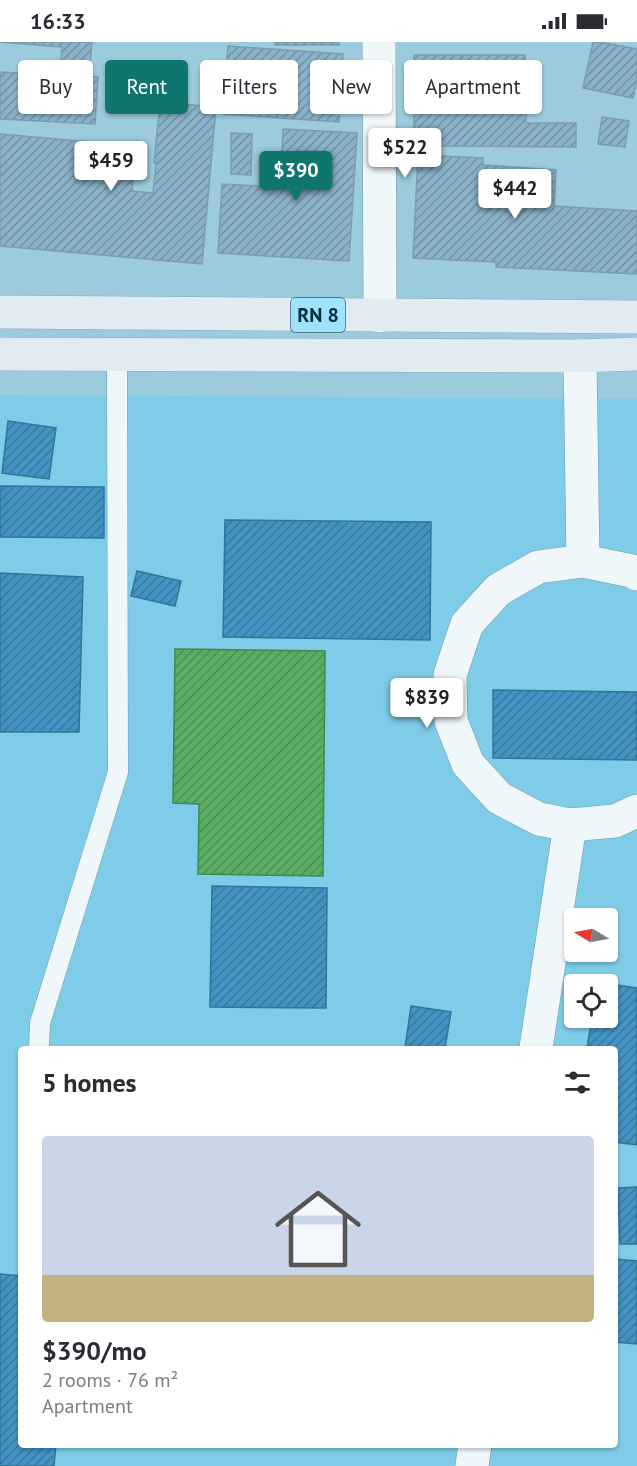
<!DOCTYPE html>
<html lang="en">
<head>
<meta charset="utf-8">
<style>
	:root { --surface:#fff; --page:#f7f7f7; --text:#2b2b33; --muted:#7c7c81; --accent:#0f766e }
	body { margin:0; font-family:"PT Sans",sans-serif; background:var(--page); color:var(--text); height:100vh; display:flex; flex-direction:column; font-size:22px; white-space:nowrap }
	* { box-sizing:border-box; margin:0 }
	p { font-size:20px; color:var(--muted) }
	.icon { flex:none; width:33px; height:33px; fill:none; stroke:currentColor; stroke-width:2; stroke-linecap:round; stroke-linejoin:round }
	.map { position:relative; flex:1; overflow:hidden }
	.side { position:absolute; left:18px; top:1004px; width:600px; height:402px; display:flex; flex-direction:column; background:var(--surface); border-radius:6px; box-shadow:0 2px 4px #0004 }
	.side>* { flex:none }
	.top-card { position:absolute; left:18px; top:18px; width:602px; height:54px; display:flex; gap:12px }
	.needle { width:39px; rotate:280deg }
	.fabs { position:absolute; left:564px; top:866px; display:grid; gap:12px }
	.fabs a { display:grid; place-items:center; width:54px; height:54px; border-radius:6px; background:var(--surface); box-shadow:0 2px 4px #0004; font-size:30px }
	.price { position:absolute; translate:-50% -51px; padding:0 14px; border-radius:6px; background:#fff; color:#222; font-size:20px; line-height:39px; filter:drop-shadow(0 2px 3px #0008) }
	.price::after { content:''; position:absolute; left:50%; top:36px; width:18px; height:14px; margin-left:-9px; background:inherit; clip-path:polygon(0 0,100% 0,50% 100%) }
	.price.current { background:var(--accent); color:#fff }
	ul { padding:0; list-style:none }
	li { display:grid; align-content:center; gap:12px; height:318px; padding:0 24px }
	li span { display:grid; place-items:center; height:186px; border-radius:6px; color:#555 }
	li>.icon { margin-inline-start:auto }
	span .icon { width:108px; height:108px; fill:#fffc; stroke-width:1 }
	li b { font-size:26px }
	h2 { display:flex; justify-content:space-between; align-items:center; height:72px; padding:0 24px; font-size:26px }
	.pill { padding:0 21px; border-radius:6px; background:var(--surface); box-shadow:0 2px 4px #0004; font-size:21px; line-height:54px }
	.pill.current { background:var(--accent); color:#fff }
	.status { display:flex; justify-content:space-between; align-items:center; height:42px; padding:0 30px; background:var(--surface); direction:ltr }
	.status svg { height:16px; fill:currentColor }
	.map>svg:first-child { display:block }
</style>
</head>
<body>
<div class="status"><b>16:33</b><svg viewBox="0 0 49 12"><path d="M0 12V9h3v3zM5 12V6h3v6zM10 12V3h3v9zM15 12V0h3v12zM26 1h20v11H26zM47 4h2v5h-2z"/></svg></div>
<div class="map">
<svg width="637" height="1424" viewBox="0 0 637 1424">
	<defs>
		<pattern id="schools-hatch" width="6" height="6" patternUnits="userSpaceOnUse" patternTransform="scale(1.5)"><rect width="6" height="6" fill="#4393c3"/><path d="M-1 1l2-2M0 6l6-6M5 7l2-2" fill="none" stroke="#3678a0"/></pattern>
		<pattern id="public-hatch" width="6" height="6" patternUnits="userSpaceOnUse" patternTransform="scale(1.5)"><rect width="6" height="6" fill="#5aae61"/><path d="M-1 1l2-2M0 6l6-6M5 7l2-2" fill="none" stroke="#488e51"/></pattern>
		<pattern id="building-hatch" width="6" height="6" patternUnits="userSpaceOnUse" patternTransform="scale(1.5)"><rect width="6" height="6" fill="#8ab2c8"/><path d="M-1 1l2-2M0 6l6-6M5 7l2-2" fill="none" stroke="#6f91a4"/></pattern>
	</defs>
	<rect width="100%" height="100%" fill="#9bcbdd"/>
	<!-- built -->
	<path fill="#7ecce8" fill-rule="evenodd" d="M0,353L637,357V1424H0ZM574,876H608V909H574ZM574,942H608V975H574ZM21,1006H615V1402H21Z"/>
	<!-- schools -->
	<g fill="url(#schools-hatch)" stroke="#30759a" stroke-width="1.5">
		<path d="M8,379L56,386L49,437L2,431Z"/>
		<path d="M0,444L104,445V496L0,495Z"/>
		<path d="M225,478L431,480L430,598L223,595Z"/>
		<path d="M137,529L181,539L175,564L131,554Z"/>
		<path d="M0,531L83,535L79,690H0Z"/>
		<path d="M493,648L637,650V718L493,716Z"/>
		<path d="M212,844L327,846L326,966L210,965Z"/>
		<path d="M597,940L637,946V1103L615,1100V1006H587L592,975H608V942H597Z"/>
		<path d="M411,964L451,970L445,1006H405Z"/>
		<path d="M637,1145V1202H620L618,1146Z"/>
		<path d="M615,1217L637,1219V1302L615,1300Z"/>
		<path d="M0,1232L21,1234V1402H56L54,1424H0Z"/>
	</g>
	<!-- public -->
	<path fill="url(#public-hatch)" stroke="#408856" stroke-width="1.5" d="M175,607L325,609L323,834L198,832L199,762L173,761Z"/>
	<!-- building -->
	<g fill="url(#building-hatch)" stroke="#7b9dae" stroke-width="1.5">
		<path d="M0,0H92L90,21L61,19L62,5Z"/>
		<rect x="275" y="0" width="64" height="3"/>
		<path d="M593,0H600L637,7V37L633,56L583,46Z"/>
		<path d="M228,4L343,12L339,80L223,72Z"/>
		<path d="M414,13H525L526,81H576V105L414,104Z"/>
		<path d="M0,30L98,35L95,82L0,77Z"/>
		<path d="M160,60L216,65L202,222L0,204V92L136,104L132,149L153,151L156,121H154Z"/>
		<path d="M602,75L629,79L625,105L598,102Z"/>
		<path d="M283,87L357,91L349,219L218,211L222,142L280,145Z"/>
		<path d="M231,91L252,92L251,133L231,132Z"/>
		<path d="M418,113L483,116V123L556,128L554,164L637,169V232L496,225V220L413,216Z"/>
	</g>
	<g fill="none" stroke-linecap="round" stroke-linejoin="round">
		<!-- service casing -->
		<g stroke="#739ba9" stroke-width="21">
			<path id="service" d="M39,1006L40,981L118,730L117,312"/>
		</g>
		<!-- minor casing -->
		<g stroke="#739ba9" stroke-width="34">
			<g id="minor">
				<path d="M379,0L380,274"/>
				<path d="M580,314L583,519"/>
				<path d="M637,532L632,529L583,519L538,525L498,548L467,582L450,633L451,679L468,722L499,756L539,777L570,783L615,779L637,769"/>
				<path d="M536,1006L570,783"/>
				<path d="M472,1424L475,1402"/>
			</g>
		</g>
		<!-- primary casing -->
		<g stroke="#86a8b6" stroke-width="34">
			<g id="primary">
				<path d="M0,270L637,275"/>
				<path d="M0,312L580,314L637,312"/>
			</g>
		</g>
		<!-- service -->
		<use href="#service" stroke="#f0f7fa" stroke-width="20"/>
		<!-- minor -->
		<use href="#minor" stroke="#f0f7fa" stroke-width="33"/>
		<!-- primary -->
		<use href="#primary" stroke="#e0ecf1" stroke-width="33"/>
	</g>
	<g text-anchor="middle" stroke-width="6" stroke-linejoin="round" paint-order="stroke">
		<!-- shield labels -->
		<rect fill="#9ee2fd" stroke="#336475" stroke-width="1.5" x="291" y="256" width="54" height="34" rx="4.5"/>
		<g font-size="20" font-weight="bold" fill="#052e3b">
			<text x="318" y="280">RN 8</text>
		</g>
	</g>
</svg>
<div class="fabs">
<a><svg class="needle" viewBox="-14 -14 28 28"><path d="M0-13l5 13h-10z" fill="#e53935"/><path d="M0 13l5-13h-10z" fill="#7c7c81"/></svg></a>
<a><svg class="icon" aria-label="locate" viewBox="0 0 24 24"><circle cx="12" cy="12" r="6"/><path d="M12 2v4M12 18v4M2 12h4M18 12h4"/></svg></a>
</div>
<b class="price" style="left:405px;top:137px">$522</b>
<b class="price" style="left:111px;top:150px">$459</b>
<b class="price current" style="left:296px;top:160px">$390</b>
<b class="price" style="left:515px;top:178px">$442</b>
<b class="price" style="left:427px;top:687px">$839</b>
<div class="top-card">
<a class="pill">Buy</a>
<a class="pill current">Rent</a>
<a class="pill">Filters</a>
<a class="pill">New</a>
<a class="pill">Apartment</a>
</div>
<section class="side">
<h2>5 homes<svg class="icon" aria-label="filters" viewBox="0 0 24 24"><path d="M4 7h16M4 17h16"/><circle cx="9" cy="7" r="2"/><circle cx="15" cy="17" r="2"/></svg></h2>
<ul>
<li><span style="background:linear-gradient(#c9d6e8 75%,#c2b280 0)"><svg class="icon" aria-label="home" viewBox="0 0 24 24"><path d="M3 11l9-7 9 7M6 9v11h12V9"/></svg></span><div><b>$390/mo</b><p>2 rooms · 76 m²</p><p>Apartment</p></div></li>
</ul>
</section>
</div>
</body>
</html>
